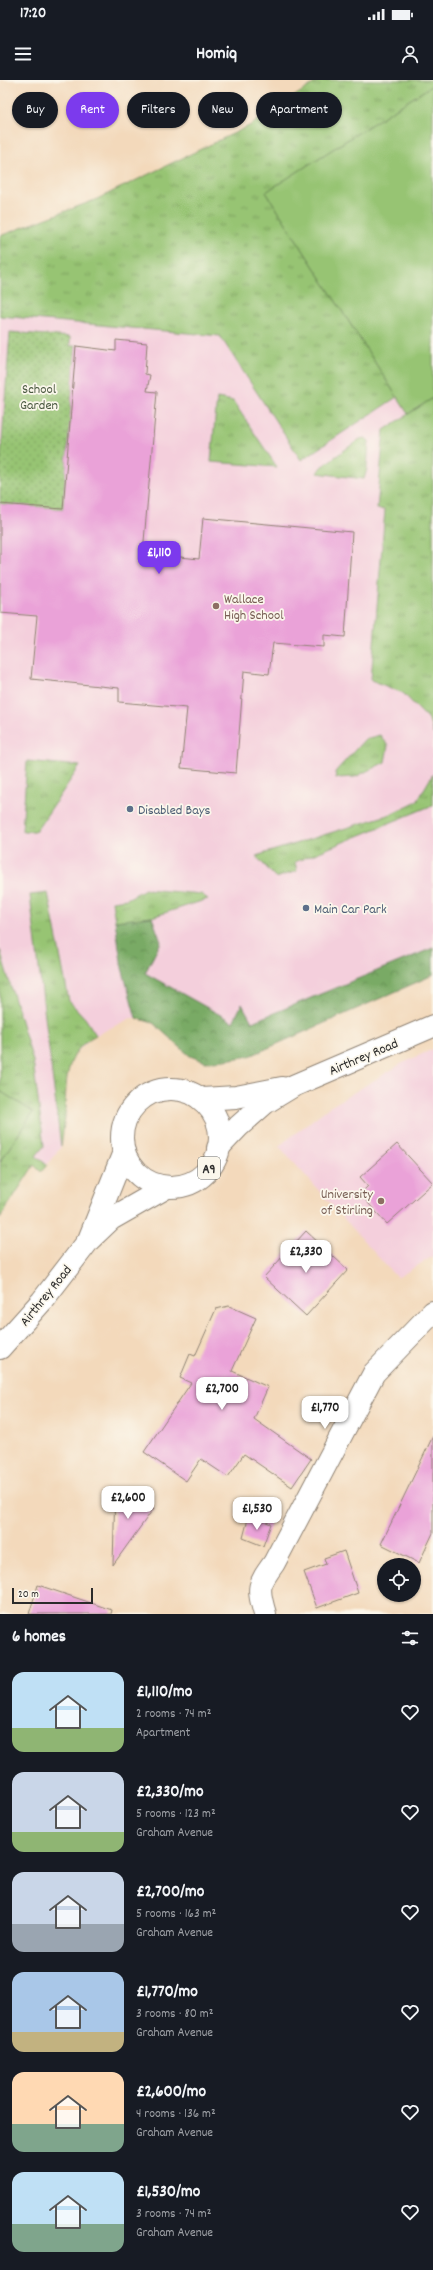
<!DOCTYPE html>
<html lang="en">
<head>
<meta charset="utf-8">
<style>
	:root { --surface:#171b24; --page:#242831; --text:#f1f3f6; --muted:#9ea1a6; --accent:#7c3aed }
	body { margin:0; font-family:Dekko,sans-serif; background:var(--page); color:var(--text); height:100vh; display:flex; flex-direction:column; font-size:15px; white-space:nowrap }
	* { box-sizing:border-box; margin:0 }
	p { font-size:13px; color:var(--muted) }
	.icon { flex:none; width:22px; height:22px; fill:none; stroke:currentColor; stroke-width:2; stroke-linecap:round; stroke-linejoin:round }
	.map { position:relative; height:1534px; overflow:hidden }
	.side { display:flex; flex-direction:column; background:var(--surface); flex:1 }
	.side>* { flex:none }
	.guide { position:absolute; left:12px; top:12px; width:409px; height:36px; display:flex; gap:8px }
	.buttons { position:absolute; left:377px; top:1478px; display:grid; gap:8px }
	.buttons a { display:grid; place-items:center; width:44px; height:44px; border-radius:50%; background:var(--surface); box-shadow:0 1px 3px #0004; font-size:20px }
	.scale { position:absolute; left:12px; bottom:10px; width:81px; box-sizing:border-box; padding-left:4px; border:2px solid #2b2b2b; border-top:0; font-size:11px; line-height:14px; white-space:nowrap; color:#2b2b2b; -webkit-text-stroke:3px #fbf7ec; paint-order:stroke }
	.price { position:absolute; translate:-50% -34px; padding:0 9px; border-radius:8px; background:#fff; color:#222; font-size:13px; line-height:26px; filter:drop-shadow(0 1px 2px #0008) }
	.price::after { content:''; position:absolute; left:50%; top:24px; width:12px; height:9px; margin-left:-6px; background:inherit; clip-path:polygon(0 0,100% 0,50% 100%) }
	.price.current { background:var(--accent); color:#fff }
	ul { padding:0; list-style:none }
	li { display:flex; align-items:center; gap:12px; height:100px; padding:0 12px }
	li span { display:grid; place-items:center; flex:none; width:112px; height:80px; border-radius:12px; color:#555 }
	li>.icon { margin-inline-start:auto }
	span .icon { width:48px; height:48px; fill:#fffc; stroke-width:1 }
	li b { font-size:17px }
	h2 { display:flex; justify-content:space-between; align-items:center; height:48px; padding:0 12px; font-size:17px }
	.tag { padding:0 14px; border-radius:18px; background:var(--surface); box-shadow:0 1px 3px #0004; font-size:14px; line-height:36px }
	.tag.current { background:var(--accent); color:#fff }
	.status { display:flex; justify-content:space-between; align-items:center; height:28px; padding:0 20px; background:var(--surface); direction:ltr }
	.status svg { height:11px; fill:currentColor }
	header { display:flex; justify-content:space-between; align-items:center; height:52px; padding:0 12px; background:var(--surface); font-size:18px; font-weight:700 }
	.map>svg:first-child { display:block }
</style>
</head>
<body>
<div class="status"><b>17:20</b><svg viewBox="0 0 49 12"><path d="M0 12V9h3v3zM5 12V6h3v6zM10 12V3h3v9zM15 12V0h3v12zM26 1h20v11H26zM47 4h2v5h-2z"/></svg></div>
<header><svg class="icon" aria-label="menu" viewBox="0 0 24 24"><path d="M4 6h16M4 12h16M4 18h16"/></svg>Homiq<svg class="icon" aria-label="person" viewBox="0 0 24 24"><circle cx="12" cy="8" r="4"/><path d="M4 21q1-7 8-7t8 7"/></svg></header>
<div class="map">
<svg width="433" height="1534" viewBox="0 0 433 1534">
	<defs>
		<pattern id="grass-tufts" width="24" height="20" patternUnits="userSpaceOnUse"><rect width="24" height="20" fill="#97c473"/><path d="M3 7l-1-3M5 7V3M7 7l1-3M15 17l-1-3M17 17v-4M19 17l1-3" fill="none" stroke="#7b9f5f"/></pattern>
		<pattern id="forest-crowns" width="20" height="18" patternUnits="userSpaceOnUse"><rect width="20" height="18" fill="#79aa65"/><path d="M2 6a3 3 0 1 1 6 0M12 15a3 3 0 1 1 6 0" fill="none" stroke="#638b53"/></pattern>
		<pattern id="garden-dots" width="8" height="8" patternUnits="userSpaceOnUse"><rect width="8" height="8" fill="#97c473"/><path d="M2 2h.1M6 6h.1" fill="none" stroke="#7b9f5f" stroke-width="1.8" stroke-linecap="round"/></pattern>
	</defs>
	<rect width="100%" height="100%" fill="#fbf7ec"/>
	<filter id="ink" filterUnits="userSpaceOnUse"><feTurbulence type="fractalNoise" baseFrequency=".025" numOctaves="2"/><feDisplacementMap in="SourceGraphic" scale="8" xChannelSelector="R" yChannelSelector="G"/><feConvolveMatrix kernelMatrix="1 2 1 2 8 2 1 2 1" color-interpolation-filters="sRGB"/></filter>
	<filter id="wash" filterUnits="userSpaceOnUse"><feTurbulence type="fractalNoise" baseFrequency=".012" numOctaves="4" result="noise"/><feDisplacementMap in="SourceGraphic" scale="16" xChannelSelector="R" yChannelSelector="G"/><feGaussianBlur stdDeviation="0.9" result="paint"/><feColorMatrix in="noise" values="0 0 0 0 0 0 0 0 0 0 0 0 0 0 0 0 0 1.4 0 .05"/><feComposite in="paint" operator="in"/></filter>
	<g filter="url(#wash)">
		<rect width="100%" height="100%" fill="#f3d9bb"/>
		<!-- built -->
		<g fill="#f4cfdc">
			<path d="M319,0H433V895L250,976L225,980L206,982L190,976L153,943L140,938H131L92,957L73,976L65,1001V1038L61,1067L41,1092L34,1085L0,1138V156L95,120L251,45Z"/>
			<path d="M433,969V1176L397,1198L279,1066L328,1028L403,983Z"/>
		</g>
		<!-- grass -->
		<g fill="url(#grass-tufts)" stroke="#61784f">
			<path d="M319,0H433V5L266,112L397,317L301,380L220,256L0,236V156L95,120L251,45Z"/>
			<path d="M217,318L233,321L277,387L211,382Z"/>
			<path d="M433,318V654L429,640L403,613L371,600L385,430L377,429L384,350Z"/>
			<path d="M365,358L369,361L367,389L364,399L317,393L321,387L360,359Z"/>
			<path d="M380,655L388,666L385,682L355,697L336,698L335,692L365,659Z"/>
			<path d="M27,681L80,686L36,751H22Z"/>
			<path d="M433,694V725L295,782L297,791L276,798L256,776L391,734L417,721Z"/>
			<path d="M145,809L201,814L208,819L152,837L115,841L112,821L127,819Z"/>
			<path d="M48,813L69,921L85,938L96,955C63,972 66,1005 65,1037C64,1047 62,1057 61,1067L30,815Z"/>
			<path d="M0,870L33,981L44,1066L36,1076L47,1085L41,1092L34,1085L0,1138V1082L33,1032L0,1011Z"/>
		</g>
		<!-- forest -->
		<path fill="url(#forest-crowns)" stroke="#526a48" d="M152,837L161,862L145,893L233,942L242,924L252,942L433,868V895L250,976L225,980L206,982L190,976L153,943L136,938L122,888L115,841Z"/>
		<!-- park -->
		<g fill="#97c473" stroke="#61784f">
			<path d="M433,5V318L408,334L266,112Z"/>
			<path d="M0,1011L33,1032L0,1082Z"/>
		</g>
		<!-- garden -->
		<path fill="url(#garden-dots)" stroke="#61784f" d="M10,252L70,257V266H76L63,429L0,424V387Z"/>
		<g id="blocks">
			<!-- building -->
			<g fill="#eaa2d8">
				<path d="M116,260L147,263L145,294L150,295L147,311L157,312L143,473L199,479L203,438L352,452L345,557L324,555V567L273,563L269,594L244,591L236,693L181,688L187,628L119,622V608L31,599L37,536L0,533V424L63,429L76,266L116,271Z"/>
				<path d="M397,1064L433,1103L387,1144L360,1114L368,1106L360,1097Z"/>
				<path d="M306,1151L348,1190L306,1236L264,1197Z"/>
				<path d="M229,1226L256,1238L232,1291L268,1307L254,1339L311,1379L292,1407L244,1374L228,1397L201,1379L186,1401L144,1372L191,1303L180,1298L190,1274L195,1276L216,1229Z"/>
				<path d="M433,1356V1453L419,1483L381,1464Z"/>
				<path d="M115,1408L132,1420L136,1415L154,1428L113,1485Z"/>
				<path d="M249,1435L271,1444L263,1466L243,1458Z"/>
				<path d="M344,1471L358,1513L317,1528L304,1492L326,1484L324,1478Z"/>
				<path d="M38,1505L112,1530L111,1534H29Z"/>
			</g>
		</g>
	</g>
	<g filter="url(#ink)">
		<use href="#blocks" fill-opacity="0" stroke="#8f8273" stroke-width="1"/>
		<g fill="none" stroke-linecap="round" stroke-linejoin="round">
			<!-- minor casing -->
			<g stroke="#8f8273" stroke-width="24">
				<path id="minor" d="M265,1534C257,1507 258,1505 274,1483L374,1293L433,1232"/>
			</g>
			<!-- major casing -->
			<g stroke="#8f8273" stroke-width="24">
				<g id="major">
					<circle cx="171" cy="1058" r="49"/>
					<path d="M202,1019L236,1017L282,1008"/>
					<path d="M218,1068L239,1046L265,1023L293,1006L433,946"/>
					<path d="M90,1157L124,1072"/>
					<path d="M0,1268L42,1221L89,1160L111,1139L167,1107"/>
				</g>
			</g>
			<!-- minor -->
			<use href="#minor" stroke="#fff" stroke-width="22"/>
			<!-- major -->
			<use href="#major" stroke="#fff" stroke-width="22"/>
		</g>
	</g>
	<!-- markers -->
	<g fill="#8d6e63" stroke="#fbf7ec" stroke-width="1.5">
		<circle cx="216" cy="526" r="4"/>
		<circle cx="381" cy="1121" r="4"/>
	</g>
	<g fill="#5c6f8a" stroke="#fbf7ec" stroke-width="1.5">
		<circle cx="130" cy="729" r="4"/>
		<circle cx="306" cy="828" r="4"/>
	</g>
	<g text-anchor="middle" stroke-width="3.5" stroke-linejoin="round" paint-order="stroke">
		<!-- shield labels -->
		<rect fill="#fbf7ec" stroke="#696865" stroke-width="1" x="198" y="1077" width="22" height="22" rx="3"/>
		<g font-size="13" font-weight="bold" fill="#2b2b2b">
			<text x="209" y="1093">A9</text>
		</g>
		<!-- park labels -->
		<g font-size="14" fill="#4b5941" stroke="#fbf7ec">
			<text x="39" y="313">School<tspan x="39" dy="16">Garden</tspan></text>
		</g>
		<!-- education labels -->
		<g font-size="14" fill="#785e54" stroke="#fbf7ec" text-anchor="start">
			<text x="224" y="523">Wallace<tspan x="224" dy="16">High School</tspan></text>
			<text x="373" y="1118" text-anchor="end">University<tspan x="373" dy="16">of Stirling</tspan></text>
		</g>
		<!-- service labels -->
		<g font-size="14" fill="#4e5e75" stroke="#fbf7ec" text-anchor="start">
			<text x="138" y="734">Disabled Bays</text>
			<text x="314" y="833">Main Car Park</text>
		</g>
		<!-- street labels -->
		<g font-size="14" fill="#2b2b2b" stroke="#fbf7ec">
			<text transform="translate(363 976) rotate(-23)" y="5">Airthrey Road</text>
			<text transform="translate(45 1215) rotate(-51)" y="5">Airthrey Road</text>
		</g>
	</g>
</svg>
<div class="buttons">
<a><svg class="icon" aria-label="locate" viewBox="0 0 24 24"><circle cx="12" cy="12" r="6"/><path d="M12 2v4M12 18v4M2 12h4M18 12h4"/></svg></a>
</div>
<div class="scale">20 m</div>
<b class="price current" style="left:159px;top:495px">£1,110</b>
<b class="price" style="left:306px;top:1194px">£2,330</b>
<b class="price" style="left:222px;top:1331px">£2,700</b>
<b class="price" style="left:325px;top:1350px">£1,770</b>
<b class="price" style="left:128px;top:1440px">£2,600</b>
<b class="price" style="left:257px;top:1451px">£1,530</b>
<div class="guide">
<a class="tag">Buy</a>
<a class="tag current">Rent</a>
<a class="tag">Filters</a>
<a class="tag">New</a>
<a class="tag">Apartment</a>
</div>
</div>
<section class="side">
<h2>6 homes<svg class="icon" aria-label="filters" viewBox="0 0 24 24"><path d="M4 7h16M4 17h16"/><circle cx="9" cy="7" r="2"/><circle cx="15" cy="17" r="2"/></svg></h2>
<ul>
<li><span style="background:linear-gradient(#bfe0f5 70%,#8fb573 0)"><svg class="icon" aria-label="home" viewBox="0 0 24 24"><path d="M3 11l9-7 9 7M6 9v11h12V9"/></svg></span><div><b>£1,110/mo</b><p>2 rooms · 74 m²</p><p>Apartment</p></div><svg class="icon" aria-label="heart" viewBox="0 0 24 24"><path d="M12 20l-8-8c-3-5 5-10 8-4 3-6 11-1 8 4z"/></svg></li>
<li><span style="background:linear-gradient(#c9d6e8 75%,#8fb573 0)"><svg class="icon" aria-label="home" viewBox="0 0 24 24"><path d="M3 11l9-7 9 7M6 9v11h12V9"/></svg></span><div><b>£2,330/mo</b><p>5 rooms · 123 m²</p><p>Graham Avenue</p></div><svg class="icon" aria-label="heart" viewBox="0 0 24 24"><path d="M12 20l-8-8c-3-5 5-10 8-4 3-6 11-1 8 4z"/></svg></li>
<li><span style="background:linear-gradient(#c9d6e8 65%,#9aa5b1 0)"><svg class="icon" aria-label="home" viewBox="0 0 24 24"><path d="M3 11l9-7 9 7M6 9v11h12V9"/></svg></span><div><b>£2,700/mo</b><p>5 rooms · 163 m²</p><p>Graham Avenue</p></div><svg class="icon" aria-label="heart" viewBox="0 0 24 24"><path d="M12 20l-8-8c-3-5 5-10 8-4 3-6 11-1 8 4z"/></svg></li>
<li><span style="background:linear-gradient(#a9c7e8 75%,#c2b280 0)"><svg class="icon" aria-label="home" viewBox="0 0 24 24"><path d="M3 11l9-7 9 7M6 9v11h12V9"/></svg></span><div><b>£1,770/mo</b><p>3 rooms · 80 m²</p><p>Graham Avenue</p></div><svg class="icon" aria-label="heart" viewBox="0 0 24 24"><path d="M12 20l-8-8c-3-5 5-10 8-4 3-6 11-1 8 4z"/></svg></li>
<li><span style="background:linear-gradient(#ffd9b3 65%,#7fa58c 0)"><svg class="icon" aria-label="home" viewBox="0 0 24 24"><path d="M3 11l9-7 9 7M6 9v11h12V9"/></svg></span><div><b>£2,600/mo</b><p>4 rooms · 136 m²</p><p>Graham Avenue</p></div><svg class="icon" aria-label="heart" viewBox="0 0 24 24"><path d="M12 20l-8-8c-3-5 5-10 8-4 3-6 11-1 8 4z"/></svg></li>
<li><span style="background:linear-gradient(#bfe0f5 65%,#7fa58c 0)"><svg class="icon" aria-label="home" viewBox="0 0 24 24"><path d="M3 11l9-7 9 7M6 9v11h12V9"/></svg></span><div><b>£1,530/mo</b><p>3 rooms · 74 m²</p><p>Graham Avenue</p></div><svg class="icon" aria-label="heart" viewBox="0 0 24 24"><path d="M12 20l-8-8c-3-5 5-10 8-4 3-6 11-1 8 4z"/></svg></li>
</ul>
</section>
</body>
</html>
